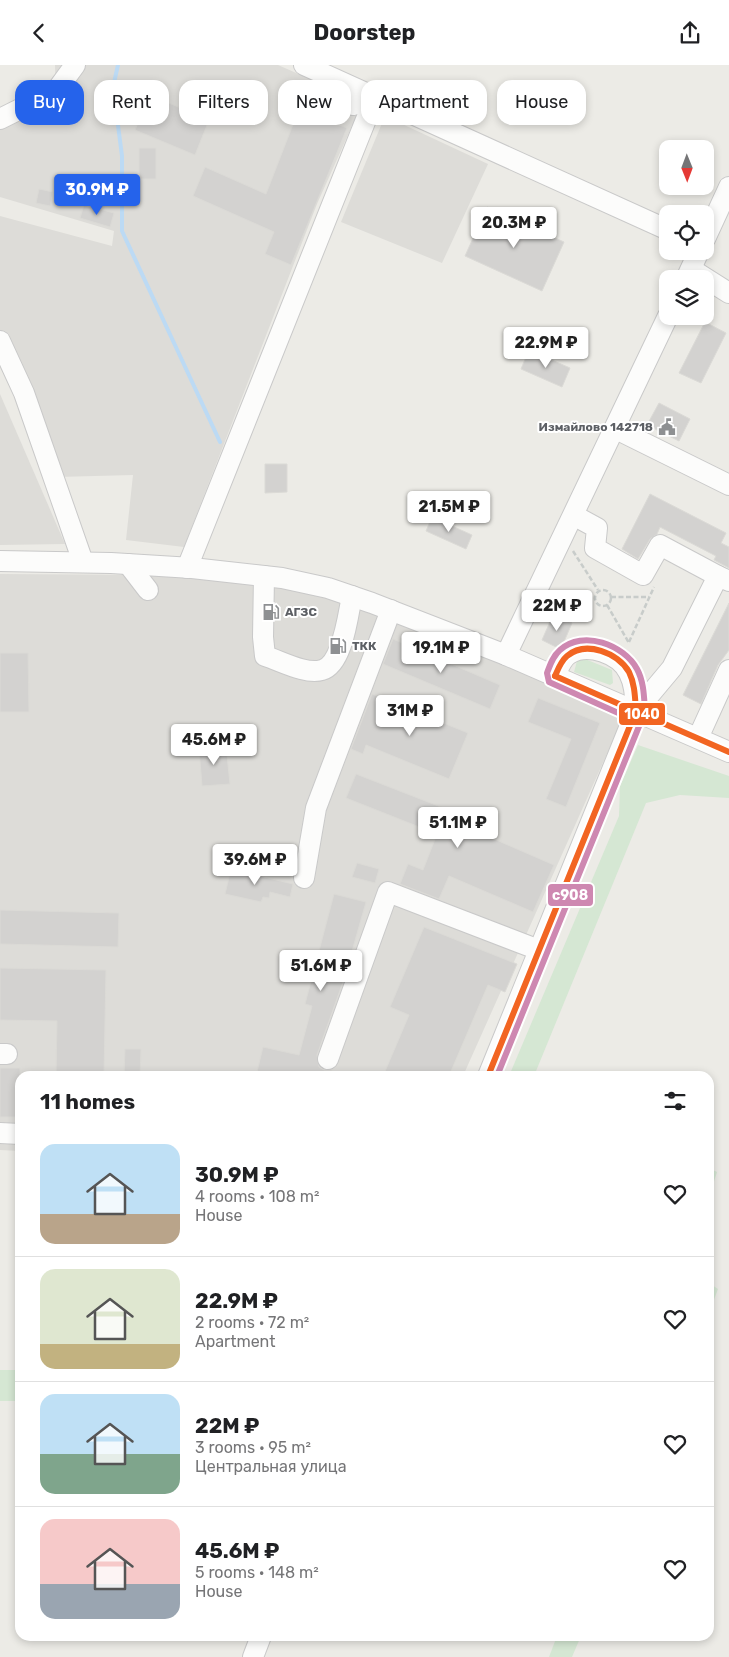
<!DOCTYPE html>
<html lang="en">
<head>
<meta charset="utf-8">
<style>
	:root { --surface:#fff; --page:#f2f2f2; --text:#202124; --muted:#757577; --line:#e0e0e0; --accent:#2563eb }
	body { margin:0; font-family:Rubik,sans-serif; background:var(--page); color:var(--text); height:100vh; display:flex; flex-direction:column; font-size:19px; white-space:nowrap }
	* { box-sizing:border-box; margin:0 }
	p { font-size:16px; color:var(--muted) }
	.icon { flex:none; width:28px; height:28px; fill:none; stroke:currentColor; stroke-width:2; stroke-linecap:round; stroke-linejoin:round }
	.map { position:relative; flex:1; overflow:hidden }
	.panel { position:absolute; left:15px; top:1006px; width:699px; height:570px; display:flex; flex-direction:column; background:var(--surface); border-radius:15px; box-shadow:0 2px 8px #0003 }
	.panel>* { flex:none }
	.guide { position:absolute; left:15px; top:15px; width:700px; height:45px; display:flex; gap:10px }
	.needle { width:32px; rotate:179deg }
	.tools { position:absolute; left:659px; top:75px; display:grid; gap:10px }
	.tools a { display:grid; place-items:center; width:55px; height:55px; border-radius:10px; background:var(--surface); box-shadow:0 2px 8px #0003; font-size:25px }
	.price { position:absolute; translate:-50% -42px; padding:0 11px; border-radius:5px; background:#fff; color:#222; font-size:16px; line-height:32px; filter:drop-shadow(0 1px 2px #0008) }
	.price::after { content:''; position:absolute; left:50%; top:30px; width:15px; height:11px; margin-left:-8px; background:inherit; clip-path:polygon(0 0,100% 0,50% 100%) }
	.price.on { background:var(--accent); color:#fff }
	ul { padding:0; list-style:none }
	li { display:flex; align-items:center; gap:15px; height:125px; padding:0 25px }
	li+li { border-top:1px solid var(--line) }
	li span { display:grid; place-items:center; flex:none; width:140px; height:100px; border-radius:15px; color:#555 }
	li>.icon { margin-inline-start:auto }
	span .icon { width:60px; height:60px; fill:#fffc; stroke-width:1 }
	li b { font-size:21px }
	h2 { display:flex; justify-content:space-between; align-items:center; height:60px; padding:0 25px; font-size:21px }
	.chip { padding:0 18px; border-radius:15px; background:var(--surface); box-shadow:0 2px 8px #0003; font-size:18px; line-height:45px }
	.chip.on { background:var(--accent); color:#fff }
	header { display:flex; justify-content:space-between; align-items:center; height:65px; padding:0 25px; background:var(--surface); font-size:22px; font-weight:700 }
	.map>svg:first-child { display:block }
</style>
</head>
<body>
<header><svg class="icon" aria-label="back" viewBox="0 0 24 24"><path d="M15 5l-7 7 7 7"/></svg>Doorstep<svg class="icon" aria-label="share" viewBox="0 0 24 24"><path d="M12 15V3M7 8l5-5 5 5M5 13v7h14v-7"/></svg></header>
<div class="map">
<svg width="729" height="1592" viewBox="0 0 729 1592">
	<rect width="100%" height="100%" fill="#ecebe6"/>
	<!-- industrial -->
	<g fill="#dddcd8">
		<path d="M55,0H278L351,32L356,52L317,139L184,482L126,475L133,410L57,412L0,266V151L112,181L114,166L0,132V62L56,35Z"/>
		<path d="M385,51L488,99L442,198L341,157Z"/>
		<path d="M0,329L65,479L0,480Z"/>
		<path d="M0,509L153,510L321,526L517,603L618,648L621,653L618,664L463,1011H20V1086L0,1085Z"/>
	</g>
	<!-- green -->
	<g fill="#d5e7d3">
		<path d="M585,594L612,605L613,618L610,620L574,607L577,596Z"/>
		<path d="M638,680L729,711V733L680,730L646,738L534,1011H509L619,751L620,721Z"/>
		<path d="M709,1103L717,1107L710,1129L709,1128Z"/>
		<path d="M709,1218L718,1224L709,1248Z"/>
		<rect x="0" y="1305" width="20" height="31"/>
		<path d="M557,1571H581L572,1592H549Z"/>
	</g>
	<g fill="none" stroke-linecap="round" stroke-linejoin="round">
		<!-- stream -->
		<path stroke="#bcdaf4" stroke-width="4" d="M118,0L113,22L122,91V166L220,377"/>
	</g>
	<!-- building -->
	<g fill="#d3d2d0" stroke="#dbdad6">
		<path d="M150,30L209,55L195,90L135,65Z"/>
		<path d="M299,44L347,63L291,200L265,189L274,167L193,131L205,102L266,129Z"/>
		<rect x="139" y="83" width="17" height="31"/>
		<path d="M39,124L53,127L50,141L36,138Z"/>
		<path d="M84,140L114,148L110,162L80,153Z"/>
		<path d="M487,142L564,177L542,226L465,191Z"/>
		<path d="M705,257L726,268L701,318L679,308Z"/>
		<path d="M529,285L570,303L562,322L521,304Z"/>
		<path d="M659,338L690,354L679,376L647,360Z"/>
		<path d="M265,399H287V427L265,428Z"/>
		<path d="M650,429L726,468L721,478L729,482V503L714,495L716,491L660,462L657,469L650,474L638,494L622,484Z"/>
		<path d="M432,452L472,470L466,484L426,466Z"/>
		<path d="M729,538V585L718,600L701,639L683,630Z"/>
		<path d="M553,550L572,558L563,579L558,583L542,575Z"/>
		<path d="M393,574L500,620L490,644L383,599Z"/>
		<path d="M0,588H28L29,647H0Z"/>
		<path d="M372,629L468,668L449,714L366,680L363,689L351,684Z"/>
		<path d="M538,633L600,658L566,742L546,734L571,674L528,657Z"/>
		<path d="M226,680L230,719L202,721L199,683Z"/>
		<path d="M356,709L482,758L478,767L554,800L533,847L449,811L439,834L400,819L408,799L423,805L437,769L346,733Z"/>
		<path d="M357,798L379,804L375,818L352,812Z"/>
		<path d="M231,804L293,819L290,832L270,827L269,833L263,832L261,837L225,829Z"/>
		<path d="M334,829L366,837L344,914L317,990L319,1002L324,1005H332L331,1011H256L263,982L299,990L312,941L305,939Z"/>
		<path d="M0,845L119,848L118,882L0,879Z"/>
		<path d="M424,862L517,899L505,927L488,920L449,1011H383L409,950L390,942Z"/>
		<path d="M0,903L106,905L104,1011H56L57,956L0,955Z"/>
		<path d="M125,984H141L140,1011H124Z"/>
		<rect x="0" y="1003" width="20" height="49"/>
	</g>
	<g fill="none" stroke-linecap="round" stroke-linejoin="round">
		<!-- minor casing -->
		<g stroke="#c9c9c9" stroke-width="22">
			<g id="minor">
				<path d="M304,0L668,165"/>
				<path d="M353,40L375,32"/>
				<path d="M0,54L56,26L75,0"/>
				<path d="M705,174L729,122"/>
				<path d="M691,204L729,228"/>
				<path d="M686,214L699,186"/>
				<path d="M0,276L24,328L83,497"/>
				<path d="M616,364L729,420"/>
				<path d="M575,451L597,463L595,483L643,510L660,480L718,511"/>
				<path d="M0,496L111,498L192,503L282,513L328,523L372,538L506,590L729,687"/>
				<path d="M128,499L148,525"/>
				<path d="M187,503L375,32"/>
				<path d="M264,511L263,572L265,591C281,596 306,610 322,605C343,599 348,549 352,531"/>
				<path d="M506,590L668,251"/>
				<path d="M555,611C558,604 562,593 569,589C588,577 620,589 629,608C635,620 635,632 636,646"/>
				<path d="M698,673L729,605"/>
				<path d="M304,813L316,743L391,545"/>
				<path d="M0,989H7"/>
				<path d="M328,994L388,827L539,885"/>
				<path d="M488,1011L636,646L672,603L718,511L729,516"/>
				<path d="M0,1068L20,1069"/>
				<path d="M253,1592L261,1571"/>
			</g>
		</g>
		<!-- path -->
		<g stroke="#c8ccca" stroke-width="2.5" stroke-dasharray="5 2.5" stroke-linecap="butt">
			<path d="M573,486L598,525"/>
			<circle cx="603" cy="533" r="8"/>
			<path d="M611,532H649"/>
			<path d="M607,540L629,578"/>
			<path d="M629,577L654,522"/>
		</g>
		<!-- minor -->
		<use href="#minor" stroke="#fcfcfb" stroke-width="20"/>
		<!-- bus-1 casing -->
		<g stroke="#fff" stroke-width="10">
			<g id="bus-1">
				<path d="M555,611L729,687"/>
				<path d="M488,1011L636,646C635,633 635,619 629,607C618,588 586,575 567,591C561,596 558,604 555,611"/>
			</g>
		</g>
		<!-- bus-2 casing -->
		<g stroke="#fff" stroke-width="10">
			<g id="bus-2">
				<path d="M625,651L549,617L547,608C550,600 553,591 560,585C583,564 624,580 637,604C644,617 644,632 645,646"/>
				<path d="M497,1011L644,649"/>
			</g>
		</g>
		<!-- bus-1 -->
		<use href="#bus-1" stroke="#f26522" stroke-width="6"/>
		<!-- bus-2 -->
		<use href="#bus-2" stroke="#ce88b1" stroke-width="6"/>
	</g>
	<!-- icons -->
	<defs>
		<g id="civic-bare" transform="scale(1.35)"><path d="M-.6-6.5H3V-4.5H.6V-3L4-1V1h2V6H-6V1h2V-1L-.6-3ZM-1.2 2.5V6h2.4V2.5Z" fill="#8e9092" stroke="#fff" stroke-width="2.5" paint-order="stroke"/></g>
		<g id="fuel-bare" transform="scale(1.35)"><path d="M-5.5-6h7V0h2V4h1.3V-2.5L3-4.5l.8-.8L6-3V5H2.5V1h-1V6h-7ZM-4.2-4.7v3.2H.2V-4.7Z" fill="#8e9092" stroke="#fff" stroke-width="2.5" paint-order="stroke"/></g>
	</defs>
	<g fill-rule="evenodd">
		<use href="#civic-bare" x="667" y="362"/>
		<use href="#fuel-bare" x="271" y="547"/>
		<use href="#fuel-bare" x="338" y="581"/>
	</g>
	<g text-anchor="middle" stroke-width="4" stroke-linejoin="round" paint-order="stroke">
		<!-- poi labels -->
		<g font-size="12" font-weight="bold" fill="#5c5f64" stroke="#fff" text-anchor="start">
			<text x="653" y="366" text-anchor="end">Измайлово 142718</text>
			<text x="285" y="551">АГЗС</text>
			<text x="352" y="585">ТКК</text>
		</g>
	</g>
	<g stroke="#fff" stroke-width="2">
		<rect x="618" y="637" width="48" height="24" rx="5" fill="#f26522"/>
		<rect x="547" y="818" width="47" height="24" rx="5" fill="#ce88b1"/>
	</g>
	<g font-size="14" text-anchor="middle" font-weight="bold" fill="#fff">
		<text x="642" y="654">1040</text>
		<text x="570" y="835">с908</text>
	</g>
</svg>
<div class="tools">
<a><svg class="needle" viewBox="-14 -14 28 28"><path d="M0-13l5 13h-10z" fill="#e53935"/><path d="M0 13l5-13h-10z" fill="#757577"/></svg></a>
<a><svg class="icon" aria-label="locate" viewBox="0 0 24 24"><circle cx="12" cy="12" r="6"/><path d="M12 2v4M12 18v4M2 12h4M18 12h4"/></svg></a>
<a><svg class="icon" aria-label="layers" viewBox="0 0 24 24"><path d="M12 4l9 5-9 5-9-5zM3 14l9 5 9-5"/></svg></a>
</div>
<b class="price on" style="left:97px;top:151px">30.9M ₽</b>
<b class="price" style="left:514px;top:184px">20.3M ₽</b>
<b class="price" style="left:546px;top:304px">22.9M ₽</b>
<b class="price" style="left:449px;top:468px">21.5M ₽</b>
<b class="price" style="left:557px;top:567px">22M ₽</b>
<b class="price" style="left:441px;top:609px">19.1M ₽</b>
<b class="price" style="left:410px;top:672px">31M ₽</b>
<b class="price" style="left:214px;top:701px">45.6M ₽</b>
<b class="price" style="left:458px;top:784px">51.1M ₽</b>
<b class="price" style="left:255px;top:821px">39.6M ₽</b>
<b class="price" style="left:321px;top:927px">51.6M ₽</b>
<div class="guide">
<a class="chip on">Buy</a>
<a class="chip">Rent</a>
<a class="chip">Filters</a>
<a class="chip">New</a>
<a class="chip">Apartment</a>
<a class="chip">House</a>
</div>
<section class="panel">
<h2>11 homes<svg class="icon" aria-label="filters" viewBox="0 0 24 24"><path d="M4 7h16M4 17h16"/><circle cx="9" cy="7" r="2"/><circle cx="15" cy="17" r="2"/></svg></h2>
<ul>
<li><span style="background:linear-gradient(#bfe0f5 70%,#b9a48a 0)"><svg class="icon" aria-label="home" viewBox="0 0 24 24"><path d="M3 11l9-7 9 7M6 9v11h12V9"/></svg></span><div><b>30.9M ₽</b><p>4 rooms · 108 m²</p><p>House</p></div><svg class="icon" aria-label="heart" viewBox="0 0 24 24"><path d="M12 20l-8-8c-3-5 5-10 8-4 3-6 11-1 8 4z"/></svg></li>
<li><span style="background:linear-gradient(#dfe7d0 75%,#c2b280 0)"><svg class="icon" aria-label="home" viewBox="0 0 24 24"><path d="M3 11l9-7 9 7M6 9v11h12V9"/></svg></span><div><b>22.9M ₽</b><p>2 rooms · 72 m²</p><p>Apartment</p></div><svg class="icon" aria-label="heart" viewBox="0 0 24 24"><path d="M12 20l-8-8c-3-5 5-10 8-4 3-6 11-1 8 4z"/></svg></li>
<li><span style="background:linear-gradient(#bfe0f5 60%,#7fa58c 0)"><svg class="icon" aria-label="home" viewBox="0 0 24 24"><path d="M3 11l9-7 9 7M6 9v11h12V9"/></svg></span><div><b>22M ₽</b><p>3 rooms · 95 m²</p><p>Центральная улица</p></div><svg class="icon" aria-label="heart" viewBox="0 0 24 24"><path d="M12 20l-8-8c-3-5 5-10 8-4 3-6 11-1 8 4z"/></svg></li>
<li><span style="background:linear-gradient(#f6c9c9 65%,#9aa5b1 0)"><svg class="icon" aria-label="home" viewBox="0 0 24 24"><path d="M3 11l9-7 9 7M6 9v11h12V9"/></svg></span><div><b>45.6M ₽</b><p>5 rooms · 148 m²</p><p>House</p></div><svg class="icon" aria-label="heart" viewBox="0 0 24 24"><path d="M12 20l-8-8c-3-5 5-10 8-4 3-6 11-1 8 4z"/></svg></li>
</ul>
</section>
</div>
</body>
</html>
